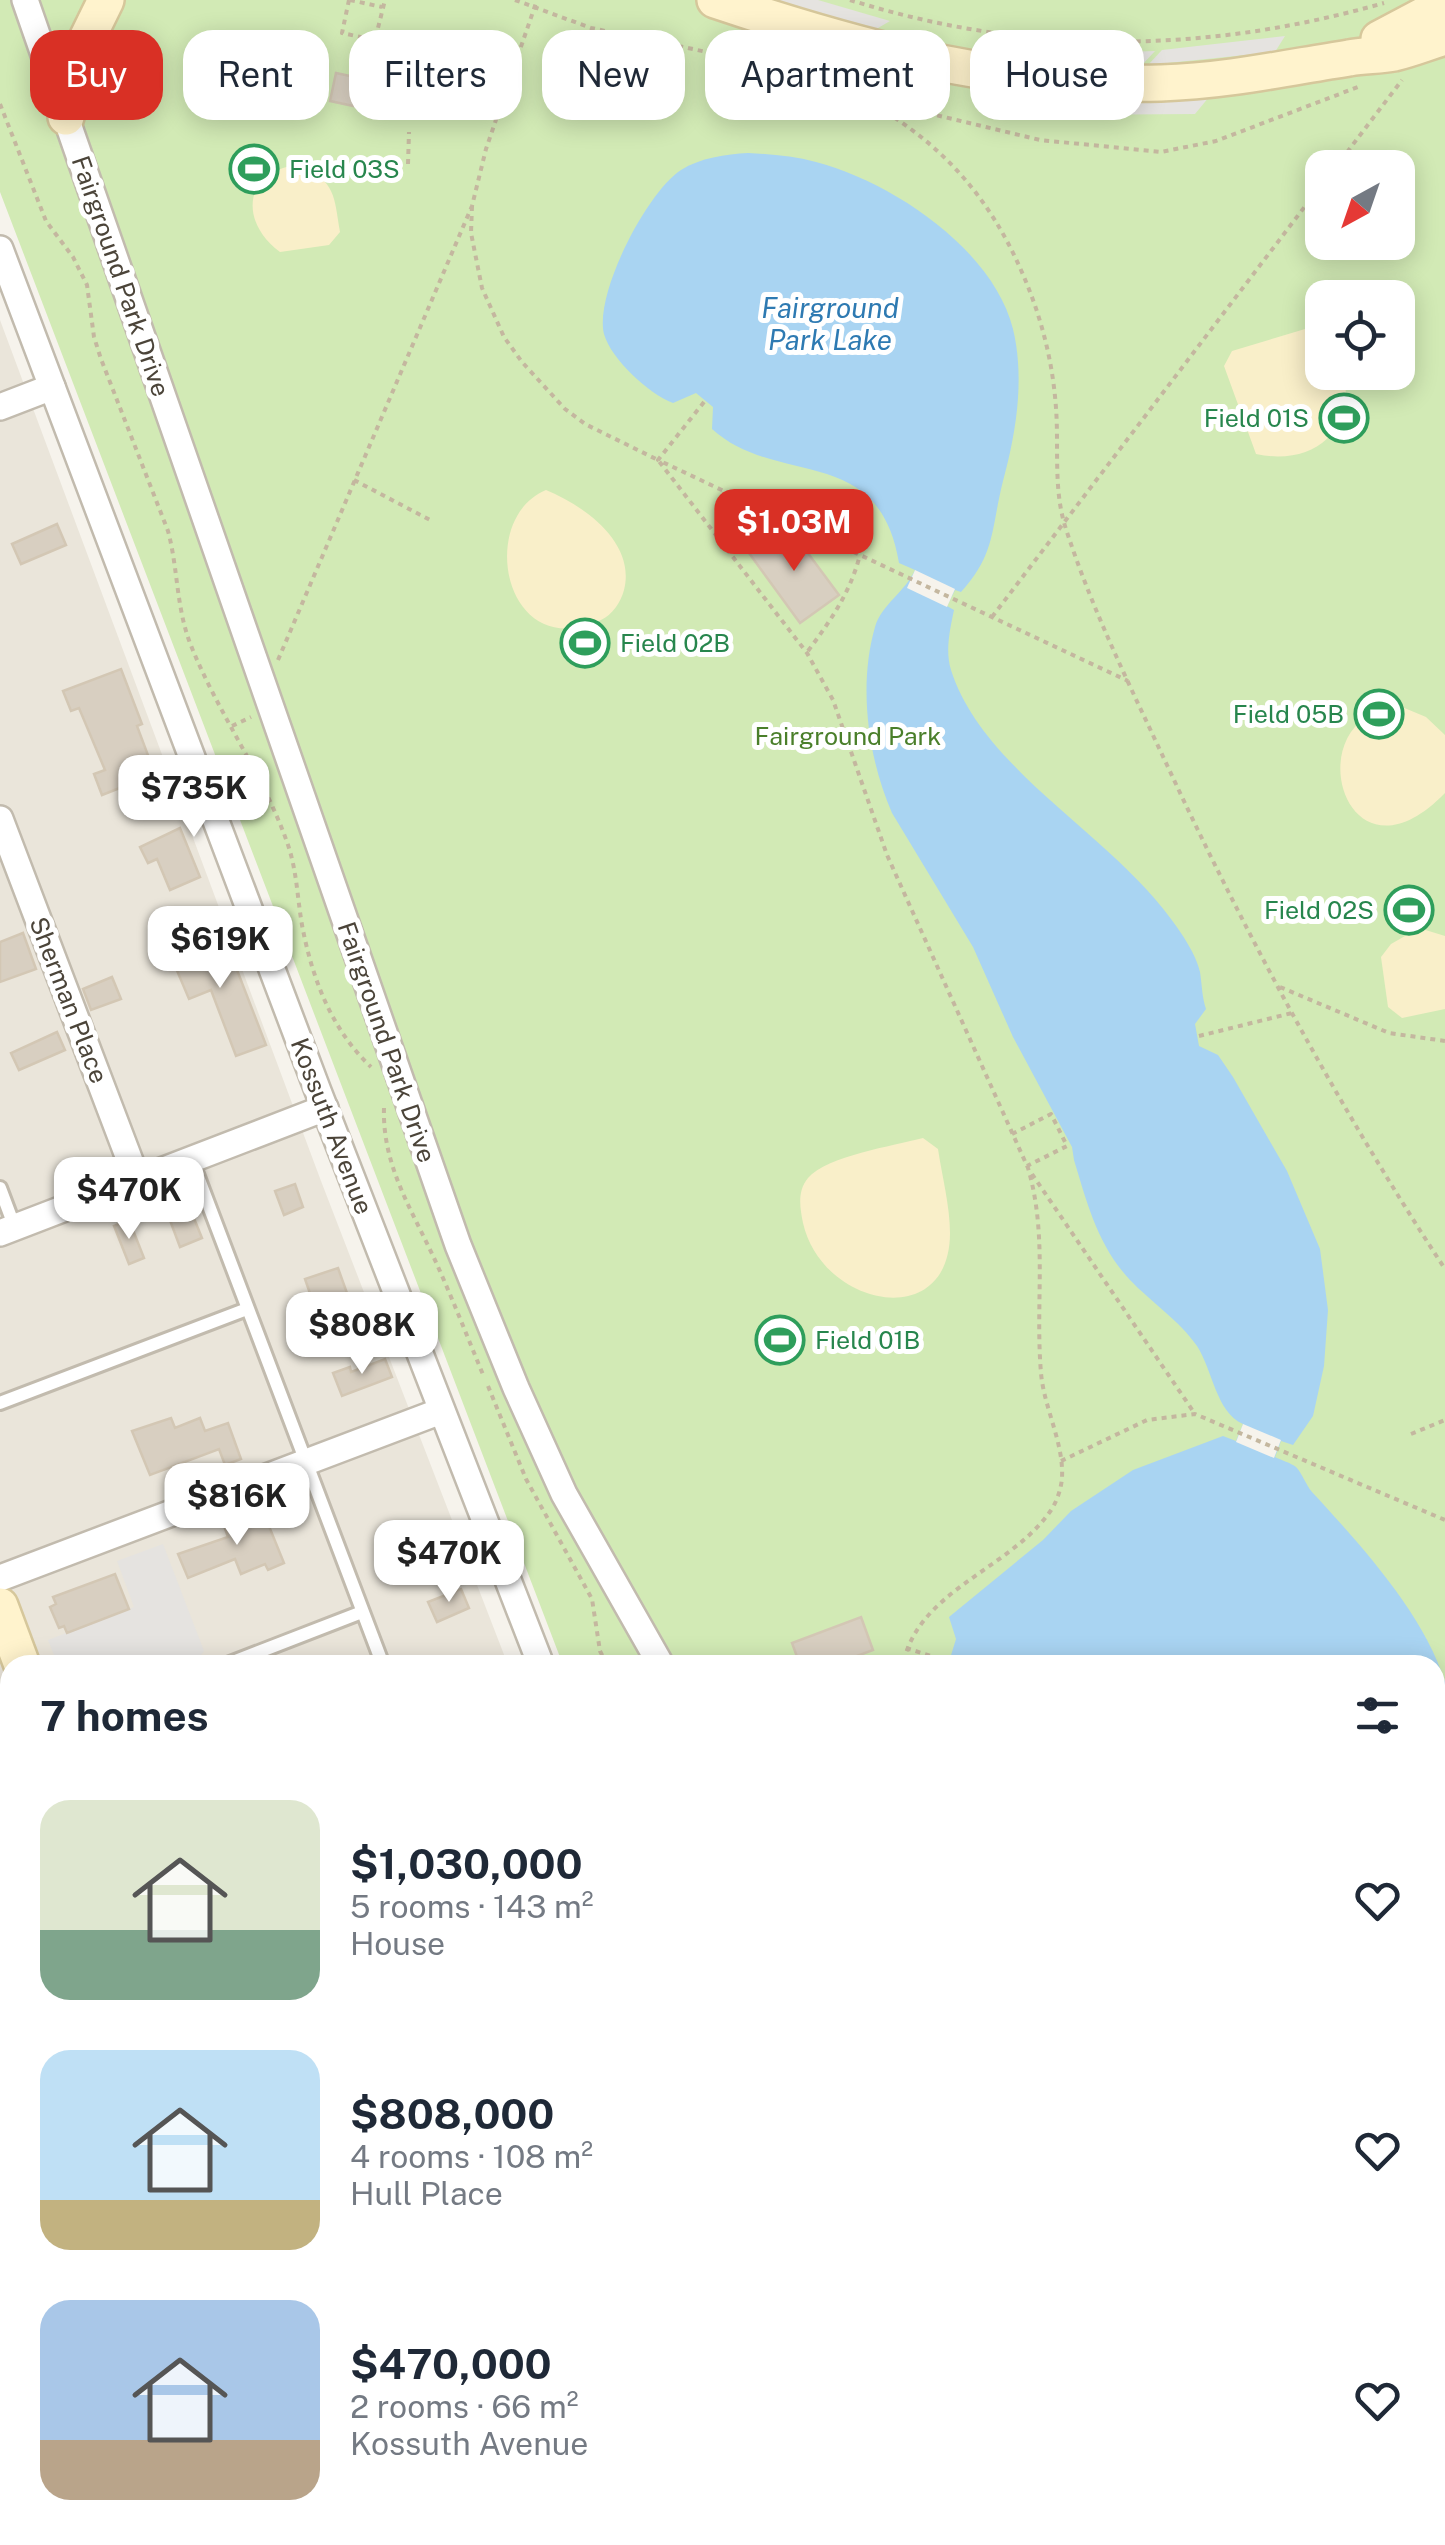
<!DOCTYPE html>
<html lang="en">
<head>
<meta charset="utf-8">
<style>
	:root { --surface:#fff; --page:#f2f2f3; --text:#1f2937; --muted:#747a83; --accent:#d93025 }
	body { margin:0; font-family:"Public Sans",sans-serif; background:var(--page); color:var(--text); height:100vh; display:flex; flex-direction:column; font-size:38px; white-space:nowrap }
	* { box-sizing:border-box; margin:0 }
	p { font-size:32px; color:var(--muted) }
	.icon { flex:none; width:55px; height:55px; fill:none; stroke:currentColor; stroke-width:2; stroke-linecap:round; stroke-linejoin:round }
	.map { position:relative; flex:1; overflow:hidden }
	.side { position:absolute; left:0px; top:1655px; width:1445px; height:890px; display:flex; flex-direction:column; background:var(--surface); border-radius:30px 30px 0 0; box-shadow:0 5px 25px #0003 }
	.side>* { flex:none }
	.top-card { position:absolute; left:30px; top:30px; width:1385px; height:90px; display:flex; gap:20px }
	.needle { width:65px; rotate:220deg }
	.buttons { position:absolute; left:1305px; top:150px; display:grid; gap:20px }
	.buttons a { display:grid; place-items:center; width:110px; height:110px; border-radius:20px; background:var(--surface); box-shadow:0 5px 25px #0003; font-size:50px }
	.price { position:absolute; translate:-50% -85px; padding:0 22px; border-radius:20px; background:#fff; color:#222; font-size:32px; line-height:65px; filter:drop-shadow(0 2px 5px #0008) }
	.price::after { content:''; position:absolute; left:50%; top:60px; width:30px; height:22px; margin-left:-15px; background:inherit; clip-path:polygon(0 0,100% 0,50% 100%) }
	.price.active { background:var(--accent); color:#fff }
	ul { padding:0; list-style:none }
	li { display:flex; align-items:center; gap:30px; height:250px; padding:0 40px }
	li span { display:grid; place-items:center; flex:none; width:280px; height:200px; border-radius:30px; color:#555 }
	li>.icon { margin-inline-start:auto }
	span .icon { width:120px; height:120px; fill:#fffc; stroke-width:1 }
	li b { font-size:42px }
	h2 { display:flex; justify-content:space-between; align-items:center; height:120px; padding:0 40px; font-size:42px }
	.chip { padding:0 35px; border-radius:30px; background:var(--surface); box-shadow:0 5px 25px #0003; font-size:35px; line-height:90px }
	.chip.active { background:var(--accent); color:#fff }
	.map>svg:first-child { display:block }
</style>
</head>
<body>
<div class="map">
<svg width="1445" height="2545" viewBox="0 0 1445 2545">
	<rect width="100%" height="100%" fill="#f6f3ec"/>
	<!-- residential -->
	<g fill="#eae5da">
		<path d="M0,320L321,1181L508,1665H10V2535H34L0,2544Z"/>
		<path d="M1445,2142V2545H874L870,2535H1435V2146Z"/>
		<path d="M425,2535H866L869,2545H399Z"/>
	</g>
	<!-- green -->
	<path fill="#d2eab5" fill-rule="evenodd" d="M0,0H1445V2115L1435,2119V1665H563L0,192ZM1322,168H1398V242H1322ZM1322,298H1398V372H1322Z"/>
	<!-- sand -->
	<g fill="#f9efc9">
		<path d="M300,165C336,182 334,196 340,232L329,245L280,252C238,221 244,169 300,165Z"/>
		<path d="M1305,329L1322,342V372L1344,373C1355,432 1313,466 1256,454L1224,366L1232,351Z"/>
		<path d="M546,490C585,506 636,543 624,590C621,602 612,615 601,620C504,665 476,519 546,490Z"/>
		<path d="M1402,707L1426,717L1445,735V793C1356,885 1308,757 1365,718C1376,710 1389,709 1402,707Z"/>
		<path d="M1419,928L1445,936V1009L1402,1018L1388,1007L1381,957L1391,944Z"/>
		<path d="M923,1138L938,1149C942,1176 950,1206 950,1233C950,1333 822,1307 803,1223C800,1208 797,1191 808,1178C827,1156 893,1146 923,1138Z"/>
	</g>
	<!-- parking -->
	<g fill="#e5e3e0">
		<path d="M771,0H818L890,21L873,31Z"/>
		<path d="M1285,36L1275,52L1148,65L1162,50Z"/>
		<path d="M1026,48L1097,53L1155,51L1142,65L1120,66L1011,60Z"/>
		<path d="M1003,93L1101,99L1209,97L1195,114L1059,115L986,108Z"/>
		<path d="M163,1544L204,1651L193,1665H58L48,1640L134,1607L117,1561Z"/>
	</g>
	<!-- water -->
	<path fill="#a9d4f2" d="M748,153C771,154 794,156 816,162C892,182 993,249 1013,329C1025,379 1016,433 1003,481C991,528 996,554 961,592L955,590L947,606L954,610C950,629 945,651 951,670C983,770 1110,834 1171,919C1182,934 1196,954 1200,972C1202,985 1202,997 1206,1009L1195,1024L1199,1046L1218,1055L1233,1077L1287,1171L1320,1249L1328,1310L1324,1366L1313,1416L1293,1445L1281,1441L1275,1457C1281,1460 1291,1463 1296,1467C1302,1473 1306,1485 1312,1492C1360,1544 1424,1614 1445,1682V1792L1435,1825V1665H948L956,1639L949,1617L1043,1540L1071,1511L1133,1470L1223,1436L1236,1441L1243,1424C1216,1412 1213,1371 1197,1346C1180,1321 1151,1302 1130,1280C1098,1246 1087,1203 1074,1160L1072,1147L1013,1037L973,947L892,813C868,758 858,686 875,627C882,604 905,592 915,570L899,563C879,442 777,488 712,429L713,407L696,393L673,403C649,394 611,359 604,334C594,294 647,192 681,170C700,158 726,154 748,153Z"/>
	<!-- pier -->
	<g fill="#f6f3ec">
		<path d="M915,570L955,589L947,607L907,588Z"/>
		<path d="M1243,1424L1281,1440L1274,1458L1236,1442Z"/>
	</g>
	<!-- building -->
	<g fill="#d8cfc1" stroke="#d3c7b4" stroke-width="2.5">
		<path d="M336,73L364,79L358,107L330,101Z"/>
		<path d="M57,524L66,545L21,564L12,544Z"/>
		<path d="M787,525L839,595L800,623L749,553Z"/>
		<path d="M121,669L142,724L137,726L155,774L102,795L94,774L105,770L79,708L71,711L63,691Z"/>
		<path d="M180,828L200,877L170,890L157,859L148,863L140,847Z"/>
		<path d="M23,933L36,969L0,982V942Z"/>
		<path d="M216,937L224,961L232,957L266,1045L236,1056L211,990L189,999L170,954Z"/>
		<path d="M112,977L121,999L91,1010L83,989Z"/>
		<path d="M57,1032L65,1050L19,1070L11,1053Z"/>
		<path d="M295,1184L303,1207L284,1215L275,1191Z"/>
		<path d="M189,1206L202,1238L180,1247L168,1215Z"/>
		<path d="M129,1220L144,1258L129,1264L114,1226Z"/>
		<path d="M338,1268L348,1296L353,1294L359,1310L313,1328L305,1308L314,1305L305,1279Z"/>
		<path d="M385,1359L392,1377L342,1396L333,1373L350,1367L351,1372Z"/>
		<path d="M171,1418L175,1428L200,1418L205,1431L228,1423L241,1459L225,1465L219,1449L150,1475L132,1431Z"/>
		<path d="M260,1512L261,1515L264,1514L284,1563L268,1570L265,1564L241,1574L235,1559L188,1578L178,1554L228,1537L224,1526Z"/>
		<path d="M115,1574L129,1609L67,1633L64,1626L59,1628L50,1607L56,1604L53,1597Z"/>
		<path d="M461,1589L469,1608L437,1622L428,1602Z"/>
		<path d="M861,1617L873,1650L833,1665H800L792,1643Z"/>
	</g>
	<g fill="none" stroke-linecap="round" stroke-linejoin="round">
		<!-- lane casing -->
		<g stroke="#c2bbae" stroke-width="18">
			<g id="lane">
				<path d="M192,1161L383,1665"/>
				<path d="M0,1188L15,1228"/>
				<path d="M0,1403L247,1309"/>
				<path d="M225,1665L362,1612"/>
				<path d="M530,2535L534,2545"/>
				<path d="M1028,2535L1032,2545"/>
				<path d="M1324,2535L1328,2545"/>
			</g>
		</g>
		<!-- street casing -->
		<g stroke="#c2bbae" stroke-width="30">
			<g id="street">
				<path d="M25,0L458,1245L516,1388L564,1494L661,1665"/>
				<path d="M0,249L318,1091L541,1665"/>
				<path d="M0,407L52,387"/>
				<path d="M0,819L138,1182"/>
				<path d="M0,1233L325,1108"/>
				<path d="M0,1578L441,1411"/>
				<path d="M0,1924L10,1920"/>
				<path d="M0,2387L10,2413"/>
				<path d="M1435,2423L1445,2449"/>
				<path d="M56,2535L59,2545"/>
				<path d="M869,2535L873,2545"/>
				<path d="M1175,2535L1179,2545"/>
			</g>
		</g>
		<!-- secondary casing -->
		<g stroke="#d6c79b" stroke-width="40">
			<g id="secondary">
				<path d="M715,0C864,50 1002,87 1161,83C1226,81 1285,68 1349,58C1364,55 1379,56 1394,53C1411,49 1428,42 1445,37"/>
				<path d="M1379,39L1445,4"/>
				<path d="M66,117L79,55L106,0"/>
				<path d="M0,1606L22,1665"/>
				<path d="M1435,2145L1445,2141"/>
				<path d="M355,2535L359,2545"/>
				<path d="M399,2545L426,2535"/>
			</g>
		</g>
		<!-- path -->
		<g stroke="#c4b79f" stroke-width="4" stroke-dasharray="5 5" stroke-linecap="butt">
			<path d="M349,0L342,33L375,40L385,0"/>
			<path d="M350,0L382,7"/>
			<path d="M515,0L591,28L707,52L860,97"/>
			<path d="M850,0C1029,56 1205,54 1384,3"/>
			<path d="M393,80L396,68"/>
			<path d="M860,97C925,132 973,177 1008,243C1035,295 1052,350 1056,408C1059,448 1053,490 1066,529C1092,610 1131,688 1167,765C1248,939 1340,1109 1445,1269"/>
			<path d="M869,99L1040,140L1161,152L1216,141L1358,87"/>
			<path d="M0,104L46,221L73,257L87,285L94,337L101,359L168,531C178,568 176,606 190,643C217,712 262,772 287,842C297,870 297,896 302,925C312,978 331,1029 371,1067"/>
			<path d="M408,164L409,132"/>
			<path d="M1335,168L1402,80"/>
			<path d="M472,206L471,233L482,288L504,337L522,362L565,409L585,424L658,460L807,653L833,700L887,855L1028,1168C1048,1236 1035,1303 1041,1373C1044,1408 1064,1443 1062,1478C1061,1490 1056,1504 1049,1513C1008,1570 917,1591 903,1665"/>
			<path d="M704,402L658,460L1128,681"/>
			<path d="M354,480L432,521"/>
			<path d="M992,617L1322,184"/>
			<path d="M808,651C831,620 850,593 860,555"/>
			<path d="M278,660L472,206L486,149L537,0"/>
			<path d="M232,726L251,717"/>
			<path d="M1280,987L1389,1033L1445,1041"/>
			<path d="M1199,1036L1292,1013"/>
			<path d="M384,1108C382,1169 416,1216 439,1269C455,1305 469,1341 484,1377"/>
			<path d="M1012,1134L1051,1114L1067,1146L1027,1166"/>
			<path d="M1032,1174L1195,1414"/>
			<path d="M488,1386L526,1479L592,1599L600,1651L607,1665"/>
			<path d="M1411,1434L1445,1420"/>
			<path d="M1061,1461L1147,1420L1195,1414L1445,1520"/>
			<path d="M906,1648L947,1661"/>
			<path d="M1435,1846L1445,1828"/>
		</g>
		<!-- lane -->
		<use href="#lane" stroke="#fff" stroke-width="12"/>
		<!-- street -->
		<use href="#street" stroke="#fff" stroke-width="25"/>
		<!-- secondary -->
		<use href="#secondary" stroke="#fff3cd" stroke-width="35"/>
	</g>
	<!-- icons -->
	<defs>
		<g id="stadium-ring" transform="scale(2.5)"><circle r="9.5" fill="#fff" stroke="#2e9e5b" stroke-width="1.5"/><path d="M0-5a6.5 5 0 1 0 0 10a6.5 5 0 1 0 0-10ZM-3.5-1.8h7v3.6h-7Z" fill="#2e9e5b"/></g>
	</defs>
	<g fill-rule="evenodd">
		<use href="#stadium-ring" x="254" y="169"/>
		<use href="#stadium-ring" x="1344" y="418"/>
		<use href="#stadium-ring" x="585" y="643"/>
		<use href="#stadium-ring" x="1379" y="714"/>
		<use href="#stadium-ring" x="1409" y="910"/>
		<use href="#stadium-ring" x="780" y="1340"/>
	</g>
	<g text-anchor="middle" stroke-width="10" stroke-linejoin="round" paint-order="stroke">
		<!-- leisure labels -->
		<g font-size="25" fill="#27864d" stroke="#fff" text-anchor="start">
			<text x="289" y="178">Field 03S</text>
			<text x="1309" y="427" text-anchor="end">Field 01S</text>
			<text x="620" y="652">Field 02B</text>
			<text x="1344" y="723" text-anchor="end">Field 05B</text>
			<text x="1374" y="919" text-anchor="end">Field 02S</text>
			<text x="815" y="1349">Field 01B</text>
		</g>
		<!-- street labels -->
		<g font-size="25" fill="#4b4439" stroke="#fff">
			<text transform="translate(121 276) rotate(71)" y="9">Fairground Park Drive</text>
			<text transform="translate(69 1000) rotate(69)" y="9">Sherman Place</text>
			<text transform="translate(387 1042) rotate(71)" y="9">Fairground Park Drive</text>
			<text transform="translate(332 1126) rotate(69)" y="9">Kossuth Avenue</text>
		</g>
		<!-- park labels -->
		<g font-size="25" fill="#4a7f2a" stroke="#fff">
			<text x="848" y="745">Fairground Park</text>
		</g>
		<!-- water labels -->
		<g font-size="28" font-style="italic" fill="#2e7ab2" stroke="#fff">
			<text x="830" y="318">Fairground<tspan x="830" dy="32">Park Lake</tspan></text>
		</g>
	</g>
</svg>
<div class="buttons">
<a><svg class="needle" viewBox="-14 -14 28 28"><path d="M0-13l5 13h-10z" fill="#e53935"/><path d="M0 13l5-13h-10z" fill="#747a83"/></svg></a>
<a><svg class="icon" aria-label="locate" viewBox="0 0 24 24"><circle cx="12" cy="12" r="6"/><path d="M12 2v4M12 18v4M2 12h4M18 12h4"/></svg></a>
</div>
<b class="price active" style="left:794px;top:574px">$1.03M</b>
<b class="price" style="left:194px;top:840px">$735K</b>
<b class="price" style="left:220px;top:991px">$619K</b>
<b class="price" style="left:129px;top:1242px">$470K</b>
<b class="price" style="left:362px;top:1377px">$808K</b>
<b class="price" style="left:237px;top:1548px">$816K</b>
<b class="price" style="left:449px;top:1605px">$470K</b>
<div class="top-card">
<a class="chip active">Buy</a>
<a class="chip">Rent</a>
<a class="chip">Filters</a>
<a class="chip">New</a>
<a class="chip">Apartment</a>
<a class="chip">House</a>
</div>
<section class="side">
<h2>7 homes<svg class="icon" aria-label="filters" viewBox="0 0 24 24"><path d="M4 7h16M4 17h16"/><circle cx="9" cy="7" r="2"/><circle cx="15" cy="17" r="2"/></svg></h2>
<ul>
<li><span style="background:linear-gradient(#dfe7d0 65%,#7fa58c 0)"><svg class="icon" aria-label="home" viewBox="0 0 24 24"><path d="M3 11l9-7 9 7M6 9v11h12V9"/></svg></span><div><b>$1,030,000</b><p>5 rooms · 143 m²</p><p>House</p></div><svg class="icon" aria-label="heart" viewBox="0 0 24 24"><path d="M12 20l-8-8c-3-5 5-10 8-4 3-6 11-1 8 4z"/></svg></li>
<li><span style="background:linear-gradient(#bfe0f5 75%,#c2b280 0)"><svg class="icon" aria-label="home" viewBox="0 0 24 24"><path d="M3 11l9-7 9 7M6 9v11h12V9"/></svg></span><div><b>$808,000</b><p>4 rooms · 108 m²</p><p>Hull Place</p></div><svg class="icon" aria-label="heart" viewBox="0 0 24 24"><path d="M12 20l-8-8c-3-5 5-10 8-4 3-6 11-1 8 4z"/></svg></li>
<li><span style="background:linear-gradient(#a9c7e8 70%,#b9a48a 0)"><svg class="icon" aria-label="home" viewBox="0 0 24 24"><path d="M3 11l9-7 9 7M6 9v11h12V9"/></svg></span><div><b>$470,000</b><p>2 rooms · 66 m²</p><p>Kossuth Avenue</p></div><svg class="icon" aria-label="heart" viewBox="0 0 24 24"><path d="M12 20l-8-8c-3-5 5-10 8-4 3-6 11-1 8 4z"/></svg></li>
</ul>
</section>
</div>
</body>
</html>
